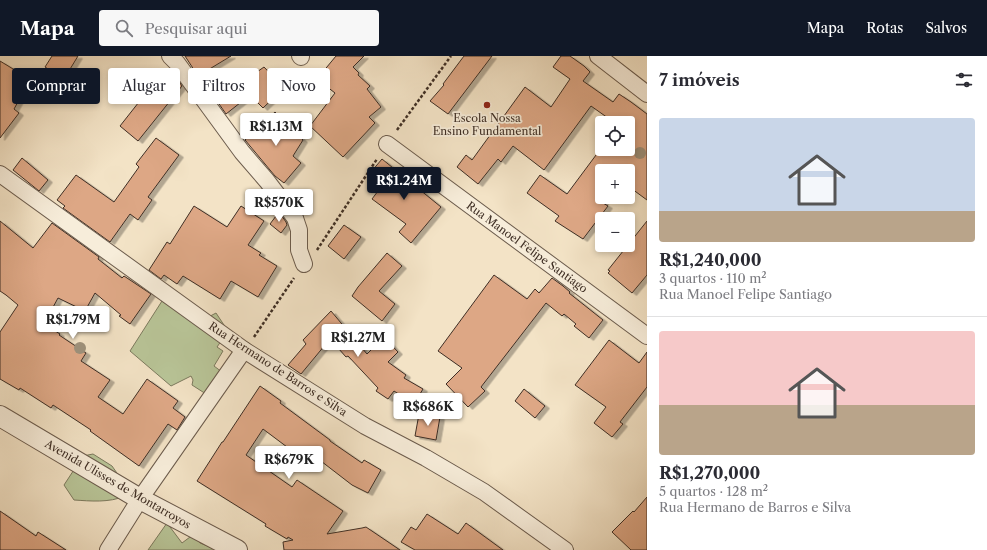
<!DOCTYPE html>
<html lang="pt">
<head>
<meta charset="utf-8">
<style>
	:root { --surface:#fff; --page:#f7f7f7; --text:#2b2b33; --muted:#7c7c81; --line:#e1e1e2; --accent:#111827 }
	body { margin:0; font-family:"Libre Caslon Text",serif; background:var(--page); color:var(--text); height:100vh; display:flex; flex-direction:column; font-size:15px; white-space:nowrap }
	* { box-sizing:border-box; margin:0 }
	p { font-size:13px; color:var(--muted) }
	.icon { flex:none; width:22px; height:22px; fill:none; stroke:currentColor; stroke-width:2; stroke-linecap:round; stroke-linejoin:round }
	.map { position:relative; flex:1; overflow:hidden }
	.panel { display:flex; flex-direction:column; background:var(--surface); width:340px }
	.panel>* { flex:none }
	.guide { position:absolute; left:12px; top:12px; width:380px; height:36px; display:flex; gap:8px }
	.tools { position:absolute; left:595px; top:60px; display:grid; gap:8px }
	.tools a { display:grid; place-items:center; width:40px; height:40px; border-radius:4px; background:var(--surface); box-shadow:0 2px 6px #0003; font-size:20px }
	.price { position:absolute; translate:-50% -34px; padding:0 9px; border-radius:4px; background:#fff; color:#222; font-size:13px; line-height:26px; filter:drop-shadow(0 1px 2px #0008) }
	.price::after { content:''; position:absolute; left:50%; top:24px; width:12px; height:9px; margin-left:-6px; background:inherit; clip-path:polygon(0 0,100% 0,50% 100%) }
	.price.selected { background:var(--accent); color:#fff }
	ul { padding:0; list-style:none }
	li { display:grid; align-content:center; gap:8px; height:212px; padding:0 12px }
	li+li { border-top:1px solid var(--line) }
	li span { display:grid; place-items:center; height:124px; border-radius:4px; color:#555 }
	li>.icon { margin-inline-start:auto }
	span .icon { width:72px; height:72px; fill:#fffc; stroke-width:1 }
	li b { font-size:17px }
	h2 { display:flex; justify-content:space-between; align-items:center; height:48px; padding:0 12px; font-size:17px }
	.tag { padding:0 14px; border-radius:4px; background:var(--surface); box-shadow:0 2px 6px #0003; font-size:14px; line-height:36px }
	.tag.selected { background:var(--accent); color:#fff }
	header { display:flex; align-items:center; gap:24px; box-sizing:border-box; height:56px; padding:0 20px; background:var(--accent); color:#fff }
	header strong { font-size:19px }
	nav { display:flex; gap:22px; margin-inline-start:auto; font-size:14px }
	.search { width:280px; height:36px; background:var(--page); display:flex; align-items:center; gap:10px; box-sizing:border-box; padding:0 14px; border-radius:4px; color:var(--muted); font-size:15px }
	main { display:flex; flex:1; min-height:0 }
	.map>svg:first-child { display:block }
</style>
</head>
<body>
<header>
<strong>Mapa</strong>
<div class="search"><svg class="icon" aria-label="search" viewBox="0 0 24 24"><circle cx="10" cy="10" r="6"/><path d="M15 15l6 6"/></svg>Pesquisar aqui</div>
<nav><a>Mapa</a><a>Rotas</a><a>Salvos</a></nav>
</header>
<main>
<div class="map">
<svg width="647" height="494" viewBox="0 0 647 494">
	<defs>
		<filter id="shadow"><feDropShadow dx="4.5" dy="2.5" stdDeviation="0" flood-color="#0004"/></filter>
	</defs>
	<rect width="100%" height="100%" fill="#f3e3c6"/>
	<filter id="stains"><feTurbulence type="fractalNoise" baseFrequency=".005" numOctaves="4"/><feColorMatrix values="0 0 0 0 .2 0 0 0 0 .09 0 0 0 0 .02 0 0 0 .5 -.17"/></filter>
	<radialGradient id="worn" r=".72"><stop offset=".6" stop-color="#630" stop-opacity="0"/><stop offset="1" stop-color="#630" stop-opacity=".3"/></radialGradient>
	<!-- green -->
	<g fill="#b8c497" stroke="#7c7a5e">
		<path d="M162,245L197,267L216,257L228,275L217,291L223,295L214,310L222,316L206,338L192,329L193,324L191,320L171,330L130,295Z"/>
		<path d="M93,398L112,410L119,420L125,440C109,447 90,445 74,444L64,429L83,400Z"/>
		<path d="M167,467L182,487L194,478L200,487L218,494H148Z"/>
	</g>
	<!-- building -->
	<g fill="#dda785" stroke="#3f2f25" filter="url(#shadow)">
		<path d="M52,0H78L64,23L45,11Z"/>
		<path d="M185,0H231L198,20Z"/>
		<path d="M336,0H364L353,11L359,17L358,19L370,30L367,33L381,51L369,61L375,67L343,101L310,70L335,37L317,23Z"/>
		<path d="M464,0H492L448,58L430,45L444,29L443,28Z"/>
		<path d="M561,0H570L584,10L590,16L583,25L613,46L619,38L631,46L647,58V144L628,130V115H602V141H607L603,147L608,150L583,183L555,165L559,160L527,137L540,119L567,138L602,91V93H628V67H615L591,50L544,114L513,90L501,106L498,103L478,128L457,111L466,99L472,104L525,31L551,51L570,23L553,11Z"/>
		<path d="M0,5L18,16L19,14L32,21L14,53L19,57L0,82Z"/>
		<path d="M264,11L284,32L263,52L250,39L226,58L217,45L230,35Z"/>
		<path d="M165,13L178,24L182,30L138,85L120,70Z"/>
		<path d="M275,56L303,84L293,100L301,107L284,127L275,120L245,84Z"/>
		<path d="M156,82L179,99L148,141L152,144L138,164L130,158L110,186L63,152L65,150L57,144L76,119L114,146L139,111L136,108Z"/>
		<path d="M22,102L48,124L39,135L13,114Z"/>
		<path d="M382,103L441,151L411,187L399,176L406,168L372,143L384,127L371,116Z"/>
		<path d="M194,150L227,171L241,150L264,165L248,189L261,197L259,199L277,210L258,241L231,225L220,243L183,220L177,228L164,219L161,223L149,214L167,186L170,188Z"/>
		<path d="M279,156L286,166L287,169L281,177L270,168Z"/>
		<path d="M0,165L33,192L52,167L99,201L98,203L122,222L124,220L151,238L130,268L119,260L121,259L95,237L85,255L58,242L44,268L60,278L59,279L86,297L81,305L110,324L98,341L123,358L147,323L178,345L173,352L185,361L177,374L168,368L139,410L90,375L91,374L53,349L51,352L20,332L19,334L0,323V276L18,249L6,239L0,235Z"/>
		<path d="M647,165V219L632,237L608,217L610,215L608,214Z"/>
		<path d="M344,169L361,181L344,203L328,190Z"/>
		<path d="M387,197L402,210L379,235L395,248L382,265L352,240L358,231Z"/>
		<path d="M494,219L527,243L535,233L539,237L552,222L563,230L570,236L569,237L603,264L589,282L574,270L576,268L564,258L562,260L546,247L481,331L485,335L468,351L446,328L462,312L438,295Z"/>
		<path d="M331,255L367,298L384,281L398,296L388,306L406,319L404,322L423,333L414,348L394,335L388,343L376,335L378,332L348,300L346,301L330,283L301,318L288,309L306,288L303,284Z"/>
		<path d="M609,284L639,307L647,296V331L620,366L623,368L612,381L594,367L606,351L575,329Z"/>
		<path d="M260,330L281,345L280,347L330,384V385L362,407L364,404L381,414L368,437L352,429L317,402L314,406L291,394L263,373L246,399L292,431L297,424L343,455L327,478L362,472L366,471L400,494H284L283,486L293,484L288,481L287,483L265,470L266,468L197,425L222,386H223Z"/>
		<path d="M524,333L545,350L535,362L515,345Z"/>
		<path d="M419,358L440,361L436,384L415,380Z"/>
		<path d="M647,441V494H631L612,476L633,455L634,456Z"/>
		<path d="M0,455L36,480L38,476L66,494H0Z"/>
		<path d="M427,458L458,478L466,467L503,494H415L401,486L411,471L416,474Z"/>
	</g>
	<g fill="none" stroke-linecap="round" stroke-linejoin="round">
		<!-- minor casing -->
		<g stroke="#6c5c4d" stroke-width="18">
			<g id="minor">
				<path d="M170,0L177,7L242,96L267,125L295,162L299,174V194L304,208"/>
				<path d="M300,0L301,1"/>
				<path d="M598,0L647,38"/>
				<path d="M387,88L647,280"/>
				<path d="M0,118L244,294L365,370L426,402L484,436L565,494"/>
				<path d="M108,494L140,443L244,294"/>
			</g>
		</g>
		<!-- tertiary casing -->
		<g stroke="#6c5c4d" stroke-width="22">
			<path id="tertiary" d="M0,360L140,443L237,494"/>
		</g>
		<!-- path -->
		<g stroke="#3f2f25" stroke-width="2.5" stroke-dasharray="3 2" stroke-linecap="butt">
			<path d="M397,74L451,0"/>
			<path d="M317,194L377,103"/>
			<path d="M254,281L294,222"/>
		</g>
		<!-- minor -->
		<use href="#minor" stroke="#f7edda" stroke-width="16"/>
		<!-- tertiary -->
		<use href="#tertiary" stroke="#f7edda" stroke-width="20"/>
	</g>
	<!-- trees -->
	<g fill="#9d907a">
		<circle cx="640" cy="97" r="6"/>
		<circle cx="80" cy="292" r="6"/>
	</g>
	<!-- markers -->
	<circle fill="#8f2418" stroke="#f7edda" stroke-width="1.5" cx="487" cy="49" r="4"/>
	<g text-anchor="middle" stroke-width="3.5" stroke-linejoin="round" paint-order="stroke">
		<!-- poi labels -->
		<g font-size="11" fill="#3f2f25" stroke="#f7edda">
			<text x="487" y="66">Escola Nossa<tspan x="487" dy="13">Ensino Fundamental</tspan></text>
		</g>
		<!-- street labels -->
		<g font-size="11" fill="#3f2f25" stroke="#f7edda">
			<text transform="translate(527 191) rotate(36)" y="4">Rua Manoel Felipe Santiago</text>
			<text transform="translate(278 313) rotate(33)" y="4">Rua Hermano de Barros e Silva</text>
			<text transform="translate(118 428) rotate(30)" y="4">Avenida Ulisses de Montarroyos</text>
		</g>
	</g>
	<rect width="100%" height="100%" filter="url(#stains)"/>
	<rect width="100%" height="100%" fill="url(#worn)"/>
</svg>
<div class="tools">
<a><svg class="icon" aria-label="locate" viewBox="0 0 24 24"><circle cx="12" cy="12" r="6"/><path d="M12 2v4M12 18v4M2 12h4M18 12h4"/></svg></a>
<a>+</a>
<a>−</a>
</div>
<b class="price" style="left:276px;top:91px">R$1.13M</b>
<b class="price selected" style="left:404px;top:145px">R$1.24M</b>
<b class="price" style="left:279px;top:167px">R$570K</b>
<b class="price" style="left:73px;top:284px">R$1.79M</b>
<b class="price" style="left:358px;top:302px">R$1.27M</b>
<b class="price" style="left:428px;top:371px">R$686K</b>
<b class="price" style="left:289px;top:424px">R$679K</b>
<div class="guide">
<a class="tag selected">Comprar</a>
<a class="tag">Alugar</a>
<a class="tag">Filtros</a>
<a class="tag">Novo</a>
</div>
</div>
<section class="panel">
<h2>7 imóveis<svg class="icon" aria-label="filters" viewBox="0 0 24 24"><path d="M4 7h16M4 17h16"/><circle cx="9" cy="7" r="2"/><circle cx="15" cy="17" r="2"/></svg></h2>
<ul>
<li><span style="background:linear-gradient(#c9d6e8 75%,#b9a48a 0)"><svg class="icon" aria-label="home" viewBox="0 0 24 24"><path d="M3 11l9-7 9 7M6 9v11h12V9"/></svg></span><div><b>R$1,240,000</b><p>3 quartos · 110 m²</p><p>Rua Manoel Felipe Santiago</p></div></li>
<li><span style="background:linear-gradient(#f6c9c9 60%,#b9a48a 0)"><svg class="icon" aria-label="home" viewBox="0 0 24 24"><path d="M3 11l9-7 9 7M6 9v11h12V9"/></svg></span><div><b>R$1,270,000</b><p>5 quartos · 128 m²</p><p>Rua Hermano de Barros e Silva</p></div></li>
</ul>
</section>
</main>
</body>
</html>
